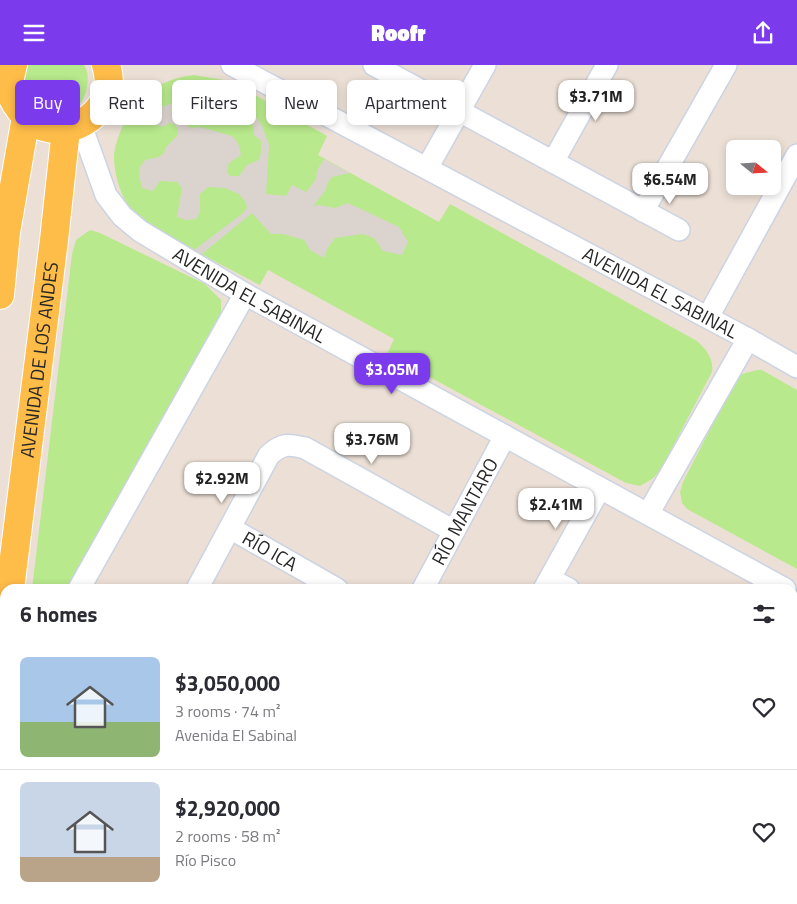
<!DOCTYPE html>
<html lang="en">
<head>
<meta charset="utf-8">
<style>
	:root { --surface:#fff; --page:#f7f7f7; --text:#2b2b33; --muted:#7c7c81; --line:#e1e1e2; --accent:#7c3aed }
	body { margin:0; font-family:"Titillium Web",sans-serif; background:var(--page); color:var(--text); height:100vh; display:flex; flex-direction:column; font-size:19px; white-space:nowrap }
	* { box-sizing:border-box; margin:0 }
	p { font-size:16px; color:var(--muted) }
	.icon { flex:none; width:28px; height:28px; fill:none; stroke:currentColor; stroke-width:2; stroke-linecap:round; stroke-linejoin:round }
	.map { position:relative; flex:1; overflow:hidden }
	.panel { position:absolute; left:0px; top:519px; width:798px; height:321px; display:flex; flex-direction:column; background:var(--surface); border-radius:15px 15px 0 0; box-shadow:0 2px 8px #0003 }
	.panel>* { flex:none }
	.banner { position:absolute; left:15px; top:15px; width:500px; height:45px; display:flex; gap:10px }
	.needle { width:32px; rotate:108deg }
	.buttons { position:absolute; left:726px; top:75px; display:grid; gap:10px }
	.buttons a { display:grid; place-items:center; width:55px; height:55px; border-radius:8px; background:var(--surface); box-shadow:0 2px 8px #0003; font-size:25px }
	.price { position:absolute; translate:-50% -42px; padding:0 11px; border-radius:10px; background:#fff; color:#222; font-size:16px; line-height:32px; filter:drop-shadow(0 1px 2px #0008) }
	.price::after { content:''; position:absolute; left:50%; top:30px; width:15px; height:11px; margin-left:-8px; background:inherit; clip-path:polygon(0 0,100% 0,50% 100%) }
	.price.current { background:var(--accent); color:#fff }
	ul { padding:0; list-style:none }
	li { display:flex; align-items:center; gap:15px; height:125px; padding:0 20px }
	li+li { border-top:1px solid var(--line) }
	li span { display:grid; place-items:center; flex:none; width:140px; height:100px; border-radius:8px; color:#555 }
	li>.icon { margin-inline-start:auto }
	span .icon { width:60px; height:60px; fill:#fffc; stroke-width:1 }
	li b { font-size:21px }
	h2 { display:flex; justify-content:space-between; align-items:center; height:60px; padding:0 20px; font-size:21px }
	.pill { padding:0 18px; border-radius:8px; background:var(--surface); box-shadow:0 2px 8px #0003; font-size:18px; line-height:45px }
	.pill.current { background:var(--accent); color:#fff }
	header { display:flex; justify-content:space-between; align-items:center; height:65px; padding:0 20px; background:var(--accent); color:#fff; font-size:22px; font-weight:800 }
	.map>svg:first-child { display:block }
</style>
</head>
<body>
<header><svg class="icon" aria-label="menu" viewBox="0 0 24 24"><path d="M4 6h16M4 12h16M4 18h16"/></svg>Roofr<svg class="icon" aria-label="share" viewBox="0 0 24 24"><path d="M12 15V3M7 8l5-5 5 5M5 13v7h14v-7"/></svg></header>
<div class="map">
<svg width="797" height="839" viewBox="0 0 797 839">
	<rect width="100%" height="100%" fill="#ece0d6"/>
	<!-- green -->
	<g fill="#b8e98c">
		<path d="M27,0H84C89,8 88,14 87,22C82,66 7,51 27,0Z"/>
		<path d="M194,10L224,15L238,20L327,71L318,90L439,157L450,139L697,276C706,284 714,294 712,307L660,406L652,414L640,421L626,418L387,289L394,274L268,205L260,220C236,208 213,195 189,183C176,176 161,170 149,162C126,147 115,119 114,93C114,82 119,70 123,60C132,30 165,13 194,10Z"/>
		<path d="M90,165L100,168L205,219L221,235V248L70,524H32L72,189L76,175Z"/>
		<path d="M757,305H762L797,325V504L687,444L682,438L680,427L683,417L735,316L742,309Z"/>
	</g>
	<!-- plaza -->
	<path fill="#dbd4ce" d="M248,26L256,30L254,37V49L262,61L269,80L266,129L286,131L292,120L306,127L316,114L317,105L324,94L350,108L332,112L327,119L326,125L313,141L319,140L335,143L348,138L399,162L408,177L402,190L383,186L374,173L363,169L335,173L327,184L324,193L310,185L304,175L283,169H271L252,148L202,189L194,185L242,149L247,143L245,136L239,129L225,123L208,122L200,129V147L196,154L186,155L177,152L182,123L177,117L160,116L153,126L142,123L139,110L140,102L145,95L159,92L164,88L166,82L177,71L178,64L174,59L170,58L162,62L157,60L154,56L156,48L162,42L185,33L193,36L202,32L207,34L202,39L189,43L184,47V55L187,61L192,63L200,62L232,71L238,78L241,90L229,98L227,107L230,111H239L247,100L259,95L261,87V76L254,70L253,60L244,48Z"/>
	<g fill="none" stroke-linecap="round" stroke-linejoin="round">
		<!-- minor casing -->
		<g stroke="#ccd3e2" stroke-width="24">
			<g id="minor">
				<path id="s1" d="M232,0L748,274L797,302"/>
				<path d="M374,0L679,165"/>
				<path id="s2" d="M81,60L106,130L122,151L140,166L245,229L785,524"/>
				<path d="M553,97L607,0"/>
				<path d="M427,103L485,0"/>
				<path d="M643,146L726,0"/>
				<path d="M708,252L797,90"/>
				<path d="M648,449L748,274"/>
				<path id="s3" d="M230,463L337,524"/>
				<path d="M550,514L569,524"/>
				<path d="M79,524L245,229"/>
				<path d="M197,524L269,390C283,378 288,379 305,383L454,466"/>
				<path id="s4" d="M423,524L505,371"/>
				<path d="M544,524L600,423"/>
				<path d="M792,650L797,652"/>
				<path d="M792,712L797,704"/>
				<path d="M265,835L273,839"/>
				<path d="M367,839L370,835"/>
				<path d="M488,839L490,835"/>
				<path d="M608,839L610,835"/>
				<path d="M724,839L726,835"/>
			</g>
		</g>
		<!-- major casing -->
		<g stroke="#fff" stroke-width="30">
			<g id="major">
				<path d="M13,0C7,21 8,29 21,46C55,88 123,50 106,0"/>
				<path d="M0,230L6,167L26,52"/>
				<path id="s5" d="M10,524L54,175L66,64"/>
				<path d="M0,608L5,567"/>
			</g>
		</g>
		<!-- minor -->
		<use href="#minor" stroke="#fff" stroke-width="21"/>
		<!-- major -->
		<use href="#major" stroke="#febc49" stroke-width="28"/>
	</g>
	<g text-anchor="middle" stroke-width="4.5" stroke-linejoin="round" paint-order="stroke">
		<!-- street labels -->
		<g font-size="19" fill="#272727" stroke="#fff">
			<text dy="7" stroke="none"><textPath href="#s1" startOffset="485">AVENIDA EL SABINAL</textPath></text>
			<text dy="7" stroke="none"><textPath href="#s2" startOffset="251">AVENIDA EL SABINAL</textPath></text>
			<text dy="7" stroke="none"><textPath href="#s5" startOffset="231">AVENIDA DE LOS ANDES</textPath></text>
			<text dy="7" stroke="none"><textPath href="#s4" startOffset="88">RÍO MANTARO</textPath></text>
			<text dy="7" stroke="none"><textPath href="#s3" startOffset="46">RÍO ICA</textPath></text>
		</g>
	</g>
</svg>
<div class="buttons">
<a><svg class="needle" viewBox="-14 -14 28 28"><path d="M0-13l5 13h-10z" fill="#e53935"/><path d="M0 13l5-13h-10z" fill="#7c7c81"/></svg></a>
</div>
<b class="price" style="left:596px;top:57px">$3.71M</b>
<b class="price" style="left:670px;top:140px">$6.54M</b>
<b class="price current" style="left:392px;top:330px">$3.05M</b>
<b class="price" style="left:372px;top:400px">$3.76M</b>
<b class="price" style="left:222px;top:439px">$2.92M</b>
<b class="price" style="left:556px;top:465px">$2.41M</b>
<div class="banner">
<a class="pill current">Buy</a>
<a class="pill">Rent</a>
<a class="pill">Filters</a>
<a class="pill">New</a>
<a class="pill">Apartment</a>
</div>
<section class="panel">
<h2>6 homes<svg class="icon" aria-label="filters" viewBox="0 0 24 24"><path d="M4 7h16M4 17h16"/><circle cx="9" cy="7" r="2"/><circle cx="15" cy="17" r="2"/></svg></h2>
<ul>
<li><span style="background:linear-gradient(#a9c7e8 65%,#8fb573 0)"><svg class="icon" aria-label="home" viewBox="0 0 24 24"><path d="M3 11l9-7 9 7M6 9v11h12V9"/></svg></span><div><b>$3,050,000</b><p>3 rooms · 74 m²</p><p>Avenida El Sabinal</p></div><svg class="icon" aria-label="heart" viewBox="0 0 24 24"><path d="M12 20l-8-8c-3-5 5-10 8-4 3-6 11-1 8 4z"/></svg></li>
<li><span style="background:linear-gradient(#c9d6e8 75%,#b9a48a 0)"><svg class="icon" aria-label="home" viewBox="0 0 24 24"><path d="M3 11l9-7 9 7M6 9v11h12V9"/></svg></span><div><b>$2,920,000</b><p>2 rooms · 58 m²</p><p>Río Pisco</p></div><svg class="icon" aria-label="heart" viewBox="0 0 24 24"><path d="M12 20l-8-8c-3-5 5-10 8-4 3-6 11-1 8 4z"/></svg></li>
</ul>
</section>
</div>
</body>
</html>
